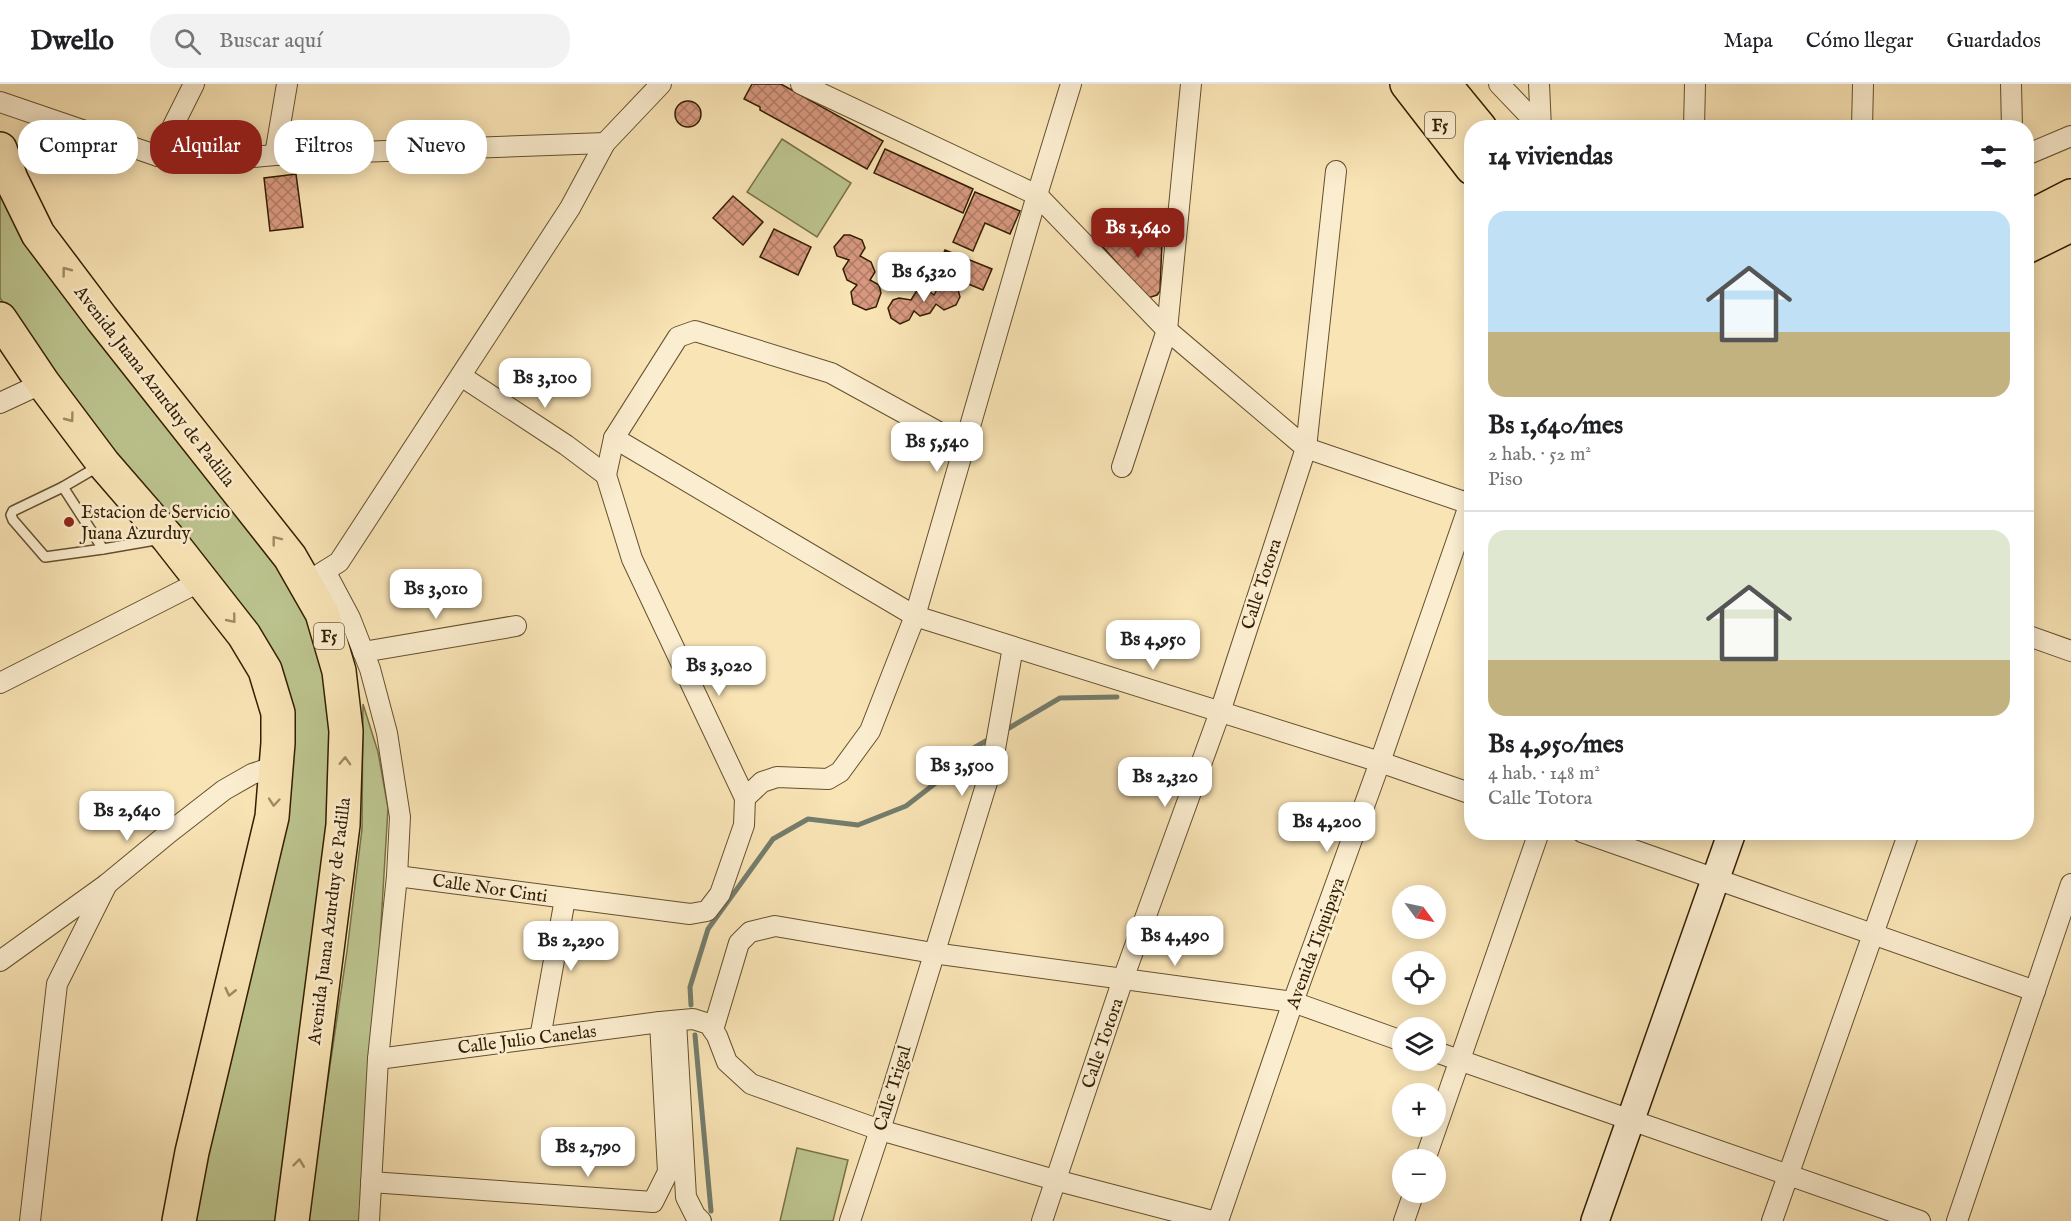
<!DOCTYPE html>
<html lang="es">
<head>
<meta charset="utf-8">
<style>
	:root { --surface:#fff; --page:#f2f2f2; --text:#202124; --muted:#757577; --line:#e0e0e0; --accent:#8f2418 }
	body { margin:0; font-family:"IM FELL English",serif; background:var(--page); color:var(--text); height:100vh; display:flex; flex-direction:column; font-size:22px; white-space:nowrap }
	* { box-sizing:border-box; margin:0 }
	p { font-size:20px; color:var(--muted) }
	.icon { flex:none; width:33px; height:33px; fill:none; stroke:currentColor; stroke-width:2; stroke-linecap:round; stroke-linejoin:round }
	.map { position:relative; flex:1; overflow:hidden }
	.drawer { position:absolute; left:1464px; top:36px; width:570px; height:720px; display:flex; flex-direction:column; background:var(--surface); border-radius:24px; box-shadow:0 3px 15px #0003 }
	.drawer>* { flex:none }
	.top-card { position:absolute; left:18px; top:36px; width:570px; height:54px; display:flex; gap:12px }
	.needle { width:39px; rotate:123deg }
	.buttons { position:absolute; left:1392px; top:801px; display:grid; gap:12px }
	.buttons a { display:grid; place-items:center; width:54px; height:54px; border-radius:50%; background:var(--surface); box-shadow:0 3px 15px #0003; font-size:30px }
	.price { position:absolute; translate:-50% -51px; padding:0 14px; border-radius:12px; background:#fff; color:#222; font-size:20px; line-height:39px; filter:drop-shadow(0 2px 3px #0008) }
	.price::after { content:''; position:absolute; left:50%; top:36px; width:18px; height:14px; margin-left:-9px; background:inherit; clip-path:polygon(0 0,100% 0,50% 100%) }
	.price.current { background:var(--accent); color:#fff }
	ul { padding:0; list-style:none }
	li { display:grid; align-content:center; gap:12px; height:318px; padding:0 24px }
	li+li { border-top:2px solid var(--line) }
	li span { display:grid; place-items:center; height:186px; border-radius:18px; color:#555 }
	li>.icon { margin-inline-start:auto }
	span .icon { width:108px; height:108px; fill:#fffc; stroke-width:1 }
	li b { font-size:26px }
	h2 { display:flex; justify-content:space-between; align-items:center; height:72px; padding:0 24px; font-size:26px }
	.tag { padding:0 21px; border-radius:24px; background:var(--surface); box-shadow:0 3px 15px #0003; font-size:21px; line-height:54px }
	.tag.current { background:var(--accent); color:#fff }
	header { display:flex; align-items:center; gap:36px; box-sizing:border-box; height:84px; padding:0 30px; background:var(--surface); border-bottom:2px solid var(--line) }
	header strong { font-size:28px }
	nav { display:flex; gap:33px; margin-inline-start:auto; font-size:21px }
	.search { width:420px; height:54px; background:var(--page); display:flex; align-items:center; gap:15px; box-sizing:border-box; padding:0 21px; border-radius:24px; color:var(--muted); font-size:22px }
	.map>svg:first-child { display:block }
</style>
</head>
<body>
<header>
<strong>Dwello</strong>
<div class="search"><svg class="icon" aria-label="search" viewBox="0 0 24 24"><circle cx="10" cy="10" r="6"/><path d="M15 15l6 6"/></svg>Buscar aquí</div>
<nav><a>Mapa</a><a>Cómo llegar</a><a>Guardados</a></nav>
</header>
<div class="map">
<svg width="2071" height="1137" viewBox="0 0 2071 1137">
	<defs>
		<pattern id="building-cross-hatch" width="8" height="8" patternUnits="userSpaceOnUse" patternTransform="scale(1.5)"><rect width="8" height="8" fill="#d7987f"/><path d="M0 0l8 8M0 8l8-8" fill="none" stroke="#af7b66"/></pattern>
	</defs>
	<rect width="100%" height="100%" fill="#f9e4b5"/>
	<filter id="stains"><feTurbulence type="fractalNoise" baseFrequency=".00333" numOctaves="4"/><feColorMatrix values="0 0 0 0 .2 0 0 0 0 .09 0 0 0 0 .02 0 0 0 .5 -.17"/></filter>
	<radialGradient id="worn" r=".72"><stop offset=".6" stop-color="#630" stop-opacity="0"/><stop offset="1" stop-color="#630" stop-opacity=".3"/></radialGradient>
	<!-- green -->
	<g fill="#bcc48e" stroke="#787147" stroke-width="1.5">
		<path d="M782,55L851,99L817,153L747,108Z"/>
		<path d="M0,108L171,347L281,489L302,522L320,571L328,619L332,689L325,775L278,1137H189L287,632L170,441L19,244L0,214Z"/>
		<path d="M363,620L378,668L388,724L363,1137H307L347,867L362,745Z"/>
		<path d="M797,1064L848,1076L833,1137H780Z"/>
	</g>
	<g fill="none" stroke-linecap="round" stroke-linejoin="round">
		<!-- stream -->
		<g stroke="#747d6d" stroke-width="5">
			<path d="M1004,647L1060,614L1117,613"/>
			<path d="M691,921L690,903L708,845L773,755L808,735L858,741L906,722L937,698L972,665L991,654"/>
			<path d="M695,951L711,1127"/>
		</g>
	</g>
	<!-- building -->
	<g fill="url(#building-cross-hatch)" stroke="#331e00" stroke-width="1.5">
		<path d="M752,0H781L883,57L867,85L760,26V23L744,15Z"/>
		<circle cx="688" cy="30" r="13"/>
		<path d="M885,65L973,105L963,129L874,89Z"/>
		<path d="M296,90L303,143L270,147L264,94Z"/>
		<path d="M975,108L1020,127L1010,150L985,139L973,167L953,158Z"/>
		<path d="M733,112L763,138L743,161L713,134Z"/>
		<path d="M1139,143L1162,158L1160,207L1157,211L1148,214L1102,162L1116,148L1130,150Z"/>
		<path d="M774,145L811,163L798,191L760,173Z"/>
		<path d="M844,151H850L862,156L865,164L860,172L871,178L875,188L870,196L879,201L881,209L876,223L866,226L853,220L851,208L857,201L847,196L843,185L849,176L837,172L834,163Z"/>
		<path d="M945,166L992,185L983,206L936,187Z"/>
		<path d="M947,199L957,202L960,213L956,221L944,226L936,220L930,229L920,232L914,227L909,236L900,240L891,234L888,224L893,216L899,214L911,216L916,208L926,205L934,211L939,202Z"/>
	</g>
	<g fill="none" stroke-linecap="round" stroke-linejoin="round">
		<!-- lane casing -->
		<g stroke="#64502d" stroke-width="12">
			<g id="lane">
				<path d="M99,382L63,403L103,465L161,455"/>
				<path d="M63,403L13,427L11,431L13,436L45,473L103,465"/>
			</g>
		</g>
		<!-- street casing -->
		<g stroke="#64502d" stroke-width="22">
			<g id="street">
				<path d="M801,0L1037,111L1167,246L1306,364L1470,420"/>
				<path d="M1499,0L1541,44"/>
				<path d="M1539,0L1541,44"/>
				<path d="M2011,0L2012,44"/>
				<path d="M0,18L158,72L197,78L275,71L605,59"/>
				<path d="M1694,44L1695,0"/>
				<path d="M1862,44L1863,0"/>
				<path d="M275,71L287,0"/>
				<path d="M2026,71L2071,52"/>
				<path d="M158,72L194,0"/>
				<path d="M461,292L566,361L606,391"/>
				<path d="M0,319L43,299"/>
				<path d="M614,354L915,532L1380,678L1472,710"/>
				<path d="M1122,383L1167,246L1191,0"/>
				<path d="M325,487L350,534L370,585L387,649L400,733L397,792L378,975L369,1137"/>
				<path d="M315,493L339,478L570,124L605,59L661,0"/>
				<path d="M2026,551L2071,567"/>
				<path d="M363,568L516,542"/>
				<path d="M0,599L201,497"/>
				<path d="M745,714L762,698L777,693L828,695L840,688L870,647L915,532L1037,111L1071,0"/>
				<path d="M1582,748L2035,907"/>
				<path d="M397,792L690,830L707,827L720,810L744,741L745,714L632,475L606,391L614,354L678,253L695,247L831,289L964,362"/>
				<path d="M0,877L107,800L170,748L224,706L252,690L276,682"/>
				<path d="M676,937L686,1113L695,1131L701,1137"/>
				<path d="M713,946L739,859L750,848L775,842L933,869L1293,918L1402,957"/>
				<path d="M540,954L565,815"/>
				<path d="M1436,968L1920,1137"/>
				<path d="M378,975L660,938L693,935L709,940L717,952L727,978L751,1000L880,1046L1055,1096L1212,1137"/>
				<path d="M1425,1076L1539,748"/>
				<path d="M371,1098L653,1118L668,1088L660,938"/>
				<path d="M30,1137L57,900L107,800"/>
				<path d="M850,1137L880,1046L992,682L1013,563"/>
				<path d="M1042,1137L1123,895L1220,628L1306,364L1336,87"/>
				<path d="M1218,1137L1293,918L1380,678L1472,413"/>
				<path d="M1404,1137L1414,1108"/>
				<path d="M1772,1137L1909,748"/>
				<path d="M1957,1137L2071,800"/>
			</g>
		</g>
		<!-- secondary casing -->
		<g stroke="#331e00" stroke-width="30">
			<path id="secondary" d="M1595,1137L1732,748"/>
		</g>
		<!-- highway casing -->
		<g stroke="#331e00" stroke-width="36">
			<g id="highway">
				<path d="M1407,0L1472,84"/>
				<path d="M1444,0L1480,44"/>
				<path d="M0,65L11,95L38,150L102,235L290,473L322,529L339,587L346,647L343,741L292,1137"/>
				<path d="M2026,135L2071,112"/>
				<path d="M2026,163L2071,141"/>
				<path d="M0,235L43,299L103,379L168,454L244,551L265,586L278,629V659L272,733L192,1068L179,1137"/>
			</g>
		</g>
		<!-- lane -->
		<use href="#lane" stroke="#fbedcf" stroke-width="9"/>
		<!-- street -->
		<use href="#street" stroke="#fbedcf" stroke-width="20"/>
		<!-- secondary -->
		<use href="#secondary" stroke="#fbedcf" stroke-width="27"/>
		<!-- highway -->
		<use href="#highway" stroke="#f9e4b5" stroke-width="33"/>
	</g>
	<!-- one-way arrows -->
	<defs><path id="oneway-chevron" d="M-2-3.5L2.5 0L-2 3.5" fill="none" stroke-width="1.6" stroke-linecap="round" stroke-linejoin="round" transform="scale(1.5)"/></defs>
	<g stroke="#a08b64">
		<use href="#oneway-chevron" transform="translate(66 187) rotate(-127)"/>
		<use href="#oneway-chevron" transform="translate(70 334) rotate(53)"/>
		<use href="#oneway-chevron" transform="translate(276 456) rotate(-128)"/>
		<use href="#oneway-chevron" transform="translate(232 535) rotate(51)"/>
		<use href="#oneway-chevron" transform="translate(345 677) rotate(-88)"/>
		<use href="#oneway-chevron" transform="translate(274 718) rotate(95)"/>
		<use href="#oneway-chevron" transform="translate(230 908) rotate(103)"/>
		<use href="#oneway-chevron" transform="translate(299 1079) rotate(-83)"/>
	</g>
	<!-- markers -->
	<circle fill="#8f2418" stroke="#fbedcf" stroke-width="2" cx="69" cy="438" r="6"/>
	<g text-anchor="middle" stroke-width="5" stroke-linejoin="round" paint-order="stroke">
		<!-- shield labels -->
		<g fill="#fbedcf" stroke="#6f5c3e" stroke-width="1.5">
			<rect x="1425" y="28" width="30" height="26" rx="4.5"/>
			<rect x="314" y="539" width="30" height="26" rx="4.5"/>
		</g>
		<g font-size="16" font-weight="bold" fill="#331e00">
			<text x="1440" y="47">F5</text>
			<text x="329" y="558">F5</text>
		</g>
		<!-- street labels -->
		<g font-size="18" fill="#331e00" stroke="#fbedcf">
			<text transform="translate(155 302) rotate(52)" y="6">Avenida Juana Azurduy de Padilla</text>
			<text transform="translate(1261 500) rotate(-72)" y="6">Calle Totora</text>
			<text transform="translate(490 804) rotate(8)" y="6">Calle Nor Cinti</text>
			<text transform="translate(329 837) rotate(-83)" y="6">Avenida Juana Azurduy de Padilla</text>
			<text transform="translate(1315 859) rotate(-70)" y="6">Avenida Tiquipaya</text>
			<text transform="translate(527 955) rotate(-7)" y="6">Calle Julio Canelas</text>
			<text transform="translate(1102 959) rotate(-71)" y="6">Calle Totora</text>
			<text transform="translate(892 1004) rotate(-73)" y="6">Calle Trigal</text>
		</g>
		<!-- poi labels -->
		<g font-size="18" fill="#331e00" stroke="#fbedcf" text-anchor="start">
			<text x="81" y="434">Estacion de Servicio<tspan x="81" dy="21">Juana Azurduy</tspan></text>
		</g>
	</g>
	<rect width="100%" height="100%" filter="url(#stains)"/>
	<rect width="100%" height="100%" fill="url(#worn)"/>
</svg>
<div class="buttons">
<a><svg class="needle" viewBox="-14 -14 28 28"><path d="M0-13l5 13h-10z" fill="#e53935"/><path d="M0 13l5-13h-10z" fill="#757577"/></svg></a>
<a><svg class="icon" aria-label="locate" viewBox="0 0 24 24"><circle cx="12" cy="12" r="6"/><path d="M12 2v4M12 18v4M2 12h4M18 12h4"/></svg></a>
<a><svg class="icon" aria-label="layers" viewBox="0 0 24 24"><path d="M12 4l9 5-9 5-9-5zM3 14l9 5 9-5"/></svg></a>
<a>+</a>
<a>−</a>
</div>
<b class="price current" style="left:1138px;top:175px">Bs 1,640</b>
<b class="price" style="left:924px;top:219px">Bs 6,320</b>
<b class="price" style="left:545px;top:325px">Bs 3,100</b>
<b class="price" style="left:937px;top:389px">Bs 5,540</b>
<b class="price" style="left:436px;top:536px">Bs 3,010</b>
<b class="price" style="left:1153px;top:587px">Bs 4,950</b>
<b class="price" style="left:719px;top:613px">Bs 3,020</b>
<b class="price" style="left:962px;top:713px">Bs 3,500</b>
<b class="price" style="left:1165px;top:724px">Bs 2,320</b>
<b class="price" style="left:127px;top:758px">Bs 2,640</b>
<b class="price" style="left:1327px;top:769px">Bs 4,200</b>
<b class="price" style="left:1175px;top:883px">Bs 4,490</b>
<b class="price" style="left:571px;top:888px">Bs 2,290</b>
<b class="price" style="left:588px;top:1094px">Bs 2,790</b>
<div class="top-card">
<a class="tag">Comprar</a>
<a class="tag current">Alquilar</a>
<a class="tag">Filtros</a>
<a class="tag">Nuevo</a>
</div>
<section class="drawer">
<h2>14 viviendas<svg class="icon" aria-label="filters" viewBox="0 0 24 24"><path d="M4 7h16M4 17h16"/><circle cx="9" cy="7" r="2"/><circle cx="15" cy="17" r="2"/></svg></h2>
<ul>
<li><span style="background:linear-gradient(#bfe0f5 65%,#c2b280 0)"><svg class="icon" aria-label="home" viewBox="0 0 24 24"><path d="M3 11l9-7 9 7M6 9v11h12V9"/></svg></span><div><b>Bs 1,640/mes</b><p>2 hab. · 52 m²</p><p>Piso</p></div></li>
<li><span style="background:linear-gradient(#dfe7d0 70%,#c2b280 0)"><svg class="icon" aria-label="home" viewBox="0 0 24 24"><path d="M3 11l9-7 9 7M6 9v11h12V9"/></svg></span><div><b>Bs 4,950/mes</b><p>4 hab. · 148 m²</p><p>Calle Totora</p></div></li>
</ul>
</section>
</div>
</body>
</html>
